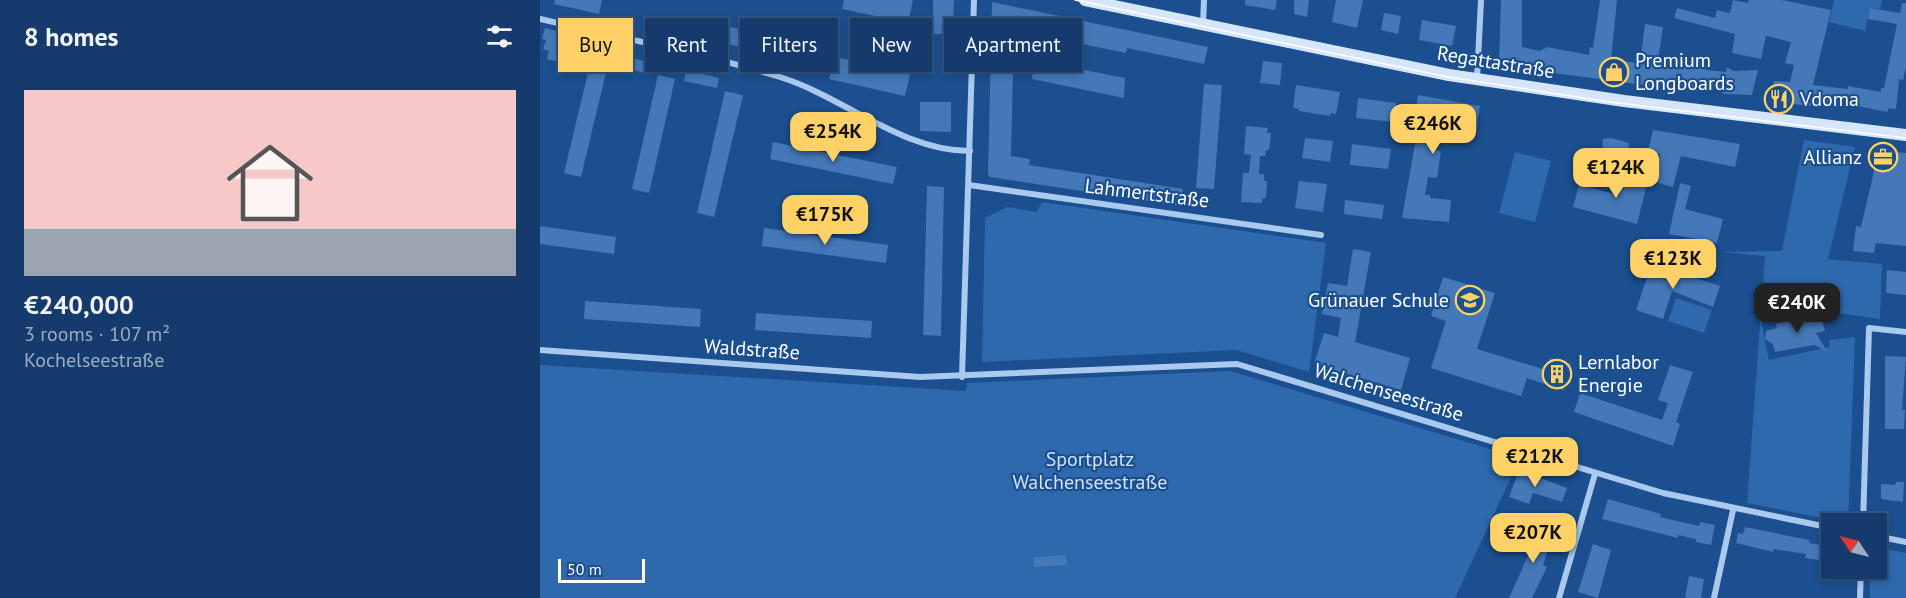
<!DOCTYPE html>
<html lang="en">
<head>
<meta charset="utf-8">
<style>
	:root { --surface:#143b6b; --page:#1d4271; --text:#f1f3f6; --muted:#9dadc1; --line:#33557e; --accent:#ffd166 }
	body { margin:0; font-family:"PT Sans",sans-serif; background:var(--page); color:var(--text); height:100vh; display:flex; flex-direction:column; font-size:22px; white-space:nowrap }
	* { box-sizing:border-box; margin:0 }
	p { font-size:20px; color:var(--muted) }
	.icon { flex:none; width:33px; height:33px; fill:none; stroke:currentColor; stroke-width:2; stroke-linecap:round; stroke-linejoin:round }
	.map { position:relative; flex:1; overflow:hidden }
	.panel { display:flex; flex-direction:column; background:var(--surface); width:540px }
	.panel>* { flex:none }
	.guide { position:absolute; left:18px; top:18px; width:570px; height:54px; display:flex; gap:12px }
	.needle { width:39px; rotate:305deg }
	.controls { position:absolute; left:1281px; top:513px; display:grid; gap:12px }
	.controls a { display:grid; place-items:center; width:66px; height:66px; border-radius:0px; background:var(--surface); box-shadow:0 3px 9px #0003,0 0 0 2px var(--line); font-size:30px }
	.scale { position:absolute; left:18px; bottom:15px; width:87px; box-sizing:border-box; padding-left:6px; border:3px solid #fff; border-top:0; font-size:16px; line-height:21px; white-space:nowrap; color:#fff; -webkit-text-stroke:4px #1b4f8f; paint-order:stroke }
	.price { position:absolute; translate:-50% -51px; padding:0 14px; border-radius:12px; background:var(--accent); color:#111; font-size:20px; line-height:39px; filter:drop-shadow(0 2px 3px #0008) }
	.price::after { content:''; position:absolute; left:50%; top:36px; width:18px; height:14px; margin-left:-9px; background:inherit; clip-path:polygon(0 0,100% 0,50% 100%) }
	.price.selected { background:#222; color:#fff }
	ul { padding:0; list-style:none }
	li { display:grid; align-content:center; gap:12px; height:318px; padding:0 24px }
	li span { display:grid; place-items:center; height:186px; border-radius:0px; color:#555 }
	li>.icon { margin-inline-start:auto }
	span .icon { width:108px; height:108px; fill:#fffc; stroke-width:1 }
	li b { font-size:26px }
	h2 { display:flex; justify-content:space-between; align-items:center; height:72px; padding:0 24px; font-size:26px }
	.tag { padding:0 21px; border-radius:0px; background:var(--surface); box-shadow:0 3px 9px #0003,0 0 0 2px var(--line); font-size:21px; line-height:54px }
	.tag.selected { background:var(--accent); color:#111 }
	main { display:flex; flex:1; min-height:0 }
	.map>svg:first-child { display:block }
</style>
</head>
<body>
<main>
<section class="panel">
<h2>8 homes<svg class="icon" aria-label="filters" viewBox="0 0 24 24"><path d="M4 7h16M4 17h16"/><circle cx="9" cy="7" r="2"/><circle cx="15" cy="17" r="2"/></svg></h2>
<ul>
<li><span style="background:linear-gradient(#f6c9c9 75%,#9aa5b1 0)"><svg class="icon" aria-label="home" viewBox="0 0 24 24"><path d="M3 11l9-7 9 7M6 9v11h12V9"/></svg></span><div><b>€240,000</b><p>3 rooms · 107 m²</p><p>Kochelseestraße</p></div></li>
</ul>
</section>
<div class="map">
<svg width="1366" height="598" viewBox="0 0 1366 598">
	<rect width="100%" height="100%" fill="#1b4f8f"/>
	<!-- green -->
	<g fill="#2e69ad">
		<path d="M1294,0H1342L1340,9L1330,8L1325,31L1289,22Z"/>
		<path d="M1264,140L1315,147L1288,259L1342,264L1340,319L1289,312L1282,306L1221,321L1229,360L1290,347L1289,340L1315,337L1308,523L1207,503L1225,256L1181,252L1242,251Z"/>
		<path d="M975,152L1011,161L995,222L959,213Z"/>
		<path d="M502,202L786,243L769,372L696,350L442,362L445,218L467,207L497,212Z"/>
		<path d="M1136,298L1172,310L1164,333L1128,321Z"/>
		<path d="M0,365L426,391L427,383L690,371L980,458L915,598H0Z"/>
		<path d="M1337,547L1366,553V598H1330V569L1336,568Z"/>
	</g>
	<!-- building -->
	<g fill="#4478b7">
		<path d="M15,0H62L59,14L14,4Z"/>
		<path d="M304,0H373L368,23L302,9Z"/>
		<path d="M393,0H414L413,34H393Z"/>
		<path d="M705,0H737L735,10L705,5Z"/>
		<path d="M754,0H769L767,17L754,14Z"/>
		<path d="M796,0H823L817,28L792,22Z"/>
		<path d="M961,0H982V47L1000,51L1007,47L1049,55L1050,47L1053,48L1060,0H1077L1071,60L1100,63L1105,24L1123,27L1118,61L1166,67V70L1186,72L1187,67L1193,71L1218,70L1212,95L1184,94L1168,84V90L1119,84V87L962,66L959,63Z"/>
		<path d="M1193,0L1208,3L1209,0H1242L1291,10L1273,85L1308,89V86L1341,92V88H1344L1357,24L1328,19L1330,8L1360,13L1362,3H1366V67L1363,80L1359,79L1356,109L1349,108L1347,112L1317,106L1279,103L1278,106H1269L1229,101L1234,81L1250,82L1254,65L1245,63L1251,42L1226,36L1221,59L1192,53L1195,34L1134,18L1137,8L1175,18L1177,10L1190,13Z"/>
		<path d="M452,2L668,47L664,64L587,48L586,53L474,30L471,156L490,159L489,165L643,189L641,206L450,177L448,174Z"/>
		<path d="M844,13L861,16L858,34L841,30Z"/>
		<path d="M161,20L258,43L254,59L158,37Z"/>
		<path d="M882,20L916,26L912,46L879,40Z"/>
		<path d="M5,28L33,35L26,64L7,59L9,51L3,49L6,40L2,39Z"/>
		<path d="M75,54L108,62L105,73L73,65Z"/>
		<path d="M295,57L370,74L365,96L289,79Z"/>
		<path d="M51,60L68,64L41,177L24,173Z"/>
		<path d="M493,60L585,78L584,98L492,79Z"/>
		<path d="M723,61L742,63L740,85L720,83Z"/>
		<path d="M146,70L179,78L177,88L144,81Z"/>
		<path d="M118,75L135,79L109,193L92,189Z"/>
		<path d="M664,84L682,85L674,189L656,188Z"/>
		<path d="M756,85L800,92L796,114L791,113L790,116L759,111V109L753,108Z"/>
		<path d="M185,91L203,95L174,217L157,213Z"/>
		<path d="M878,95L940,106L936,131L897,124L893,149L901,151L897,178L888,177L885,195H890V198L911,200L909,222L862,218L879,121L874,120Z"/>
		<path d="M818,98L856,103L854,122L816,118Z"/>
		<path d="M380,102H411V132L380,131Z"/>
		<path d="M706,126L728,128L727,133H731L729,150H726L725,156H720L719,174H724V181H727L726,198H723L722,203L701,202L703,173H709L711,155L704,154Z"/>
		<path d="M1113,130L1200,144L1195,167L1141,156L1133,187L1114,182L1120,154L1108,151Z"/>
		<path d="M765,138L793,141L790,162L762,158Z"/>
		<path d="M1071,138L1089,143L1086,163L1062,160L1063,139Z"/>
		<path d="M233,142L357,167L353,184L230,159Z"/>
		<path d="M812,144L851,149L848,169L810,165Z"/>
		<path d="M1348,151L1366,153V246L1336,243L1334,253L1313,251L1316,226L1321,227L1337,158Z"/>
		<path d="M1086,168L1109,176L1097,224L1033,207L1039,185L1079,195Z"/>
		<path d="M759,181L787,184L783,212L755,208Z"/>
		<path d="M1140,183L1151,186L1145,209L1183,219L1177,243L1129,234Z"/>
		<path d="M387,186L404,187L401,336L383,335Z"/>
		<path d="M805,200L844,205L842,219L804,214Z"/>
		<path d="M0,226L76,237L74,254L0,244Z"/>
		<path d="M224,228L348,245L346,263L222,246Z"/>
		<path d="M813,249L831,252L815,342L870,358L861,390L774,364L784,333L798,337L801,318L782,314L788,283L807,286Z"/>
		<path d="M1112,263L1180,286L1173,307L1132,291L1123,319L1096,310Z"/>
		<path d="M1347,270L1366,272V295L1346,293Z"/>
		<path d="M903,277L955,293L937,349L1006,370L1010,358L1031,364L1023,390L987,378L981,396L891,368L906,321L891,316Z"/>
		<path d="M45,301L161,309L160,327L44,319Z"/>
		<path d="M1270,309L1276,314L1277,319L1282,320L1285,331L1276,333L1287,351L1274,345L1235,352L1233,344L1225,339L1226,331L1237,328L1236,324L1266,318Z"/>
		<path d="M216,313L332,321L331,338L215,330Z"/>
		<path d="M1345,356L1366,357L1362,410H1365L1364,429H1345Z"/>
		<path d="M1130,365L1153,372L1136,422L1140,424L1133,446L1034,412L1040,393L1122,420L1128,403L1118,400Z"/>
		<path d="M979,470L1027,488L1022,502L993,493L989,504L969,497Z"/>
		<path d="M1356,482H1364L1363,502L1341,499V484L1355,485Z"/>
		<path d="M1068,499L1121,514L1120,517L1159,526L1160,522L1175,525L1171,545L1156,542V539L1138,535V538L1062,519Z"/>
		<path d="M993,525L1014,532L1003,565L1007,567L992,598H969L992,547L986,545Z"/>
		<path d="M1205,527L1269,540V543L1292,547V562L1265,558L1266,554L1233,549V552L1196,543L1198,533L1203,534Z"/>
		<path d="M1053,544L1071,550L1058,598L1038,592Z"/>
		<path d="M526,555L527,565L494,567V557Z"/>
		<path d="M1149,576L1164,579L1161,598H1145Z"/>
	</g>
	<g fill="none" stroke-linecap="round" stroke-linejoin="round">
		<!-- minor -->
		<g stroke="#a9c9ee" stroke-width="6">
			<path d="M0,19C80,38 162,53 240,77C304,97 361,151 430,151"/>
			<path d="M663,25L664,0"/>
			<path d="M937,79L941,0"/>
			<path d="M429,185L781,235"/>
			<path d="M0,350L380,377L697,364L1123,493L1292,528"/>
			<path d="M422,377L434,0"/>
			<path d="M1323,524L1329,328L1366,332"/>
			<path d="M1336,536L1366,542"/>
			<path d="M1019,598L1055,474"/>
			<path d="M1174,598L1193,510"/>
			<path d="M1320,598L1321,568"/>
		</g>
		<!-- secondary -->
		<path stroke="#d6e6fa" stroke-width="12" d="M545,0L909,75L1084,101L1366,135"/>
		<!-- tram -->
		<path stroke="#fff" stroke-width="1.5" d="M535,0L908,77L1070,102L1366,138"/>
	</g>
	<!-- icons -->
	<defs>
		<g id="shop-ring" transform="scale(1.5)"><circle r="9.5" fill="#1b4f8f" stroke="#ffd166" stroke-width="1.5"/><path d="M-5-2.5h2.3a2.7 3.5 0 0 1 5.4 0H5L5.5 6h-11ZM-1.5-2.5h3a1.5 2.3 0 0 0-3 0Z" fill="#ffd166"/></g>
		<g id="restaurant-ring" transform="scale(1.5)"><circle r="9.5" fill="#1b4f8f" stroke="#ffd166" stroke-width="1.5"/><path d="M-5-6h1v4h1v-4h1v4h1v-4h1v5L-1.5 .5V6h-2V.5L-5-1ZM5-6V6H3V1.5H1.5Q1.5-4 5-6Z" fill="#ffd166"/></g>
		<g id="office-ring" transform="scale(1.5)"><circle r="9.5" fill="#1b4f8f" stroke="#ffd166" stroke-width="1.5"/><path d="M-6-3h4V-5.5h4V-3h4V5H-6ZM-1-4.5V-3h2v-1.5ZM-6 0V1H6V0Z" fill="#ffd166"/></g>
		<g id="school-ring" transform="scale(1.5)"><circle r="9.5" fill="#1b4f8f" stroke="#ffd166" stroke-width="1.5"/><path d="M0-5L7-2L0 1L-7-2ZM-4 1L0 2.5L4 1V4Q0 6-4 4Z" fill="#ffd166"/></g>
		<g id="building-ring" transform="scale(1.5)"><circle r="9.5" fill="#1b4f8f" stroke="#ffd166" stroke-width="1.5"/><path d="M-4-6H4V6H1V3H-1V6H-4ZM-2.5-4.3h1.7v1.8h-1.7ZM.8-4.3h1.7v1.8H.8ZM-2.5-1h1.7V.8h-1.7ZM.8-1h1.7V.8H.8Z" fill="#ffd166"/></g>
	</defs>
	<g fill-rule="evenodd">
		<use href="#shop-ring" x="1074" y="72"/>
		<use href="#restaurant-ring" x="1239" y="99"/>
		<use href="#office-ring" x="1343" y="157"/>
		<use href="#school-ring" x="930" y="300"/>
		<use href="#building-ring" x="1017" y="374"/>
	</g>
	<g text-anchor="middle" stroke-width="4.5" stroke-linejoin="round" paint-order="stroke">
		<!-- poi labels -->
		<g font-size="20" fill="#fff" stroke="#1b4f8f" text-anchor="start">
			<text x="1095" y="67">Premium<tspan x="1095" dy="23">Longboards</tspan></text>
			<text x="1260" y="106">Vdoma</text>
			<text x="1322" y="164" text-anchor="end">Allianz</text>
			<text x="909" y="307" text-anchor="end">Grünauer Schule</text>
			<text x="1038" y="369">Lernlabor<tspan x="1038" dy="23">Energie</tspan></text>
		</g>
		<!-- street labels -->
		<g font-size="20" fill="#fff" stroke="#1b4f8f">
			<text transform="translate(956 62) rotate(9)" y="7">Regattastraße</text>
			<text transform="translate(607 193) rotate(7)" y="7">Lahmertstraße</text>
			<text transform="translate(212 349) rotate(4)" y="7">Waldstraße</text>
			<text transform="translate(849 392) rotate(17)" y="7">Walchenseestraße</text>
		</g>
		<!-- park labels -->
		<g font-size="20" fill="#cfe3fa" stroke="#1b4f8f">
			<text x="550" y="466">Sportplatz<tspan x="550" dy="23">Walchenseestraße</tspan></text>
		</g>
	</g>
</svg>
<div class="controls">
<a><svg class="needle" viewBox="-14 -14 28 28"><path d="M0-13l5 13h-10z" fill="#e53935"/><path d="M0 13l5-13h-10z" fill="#9dadc1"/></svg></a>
</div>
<div class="scale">50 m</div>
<b class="price" style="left:893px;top:155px">€246K</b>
<b class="price" style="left:293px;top:163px">€254K</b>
<b class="price" style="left:1076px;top:199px">€124K</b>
<b class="price" style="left:285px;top:246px">€175K</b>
<b class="price" style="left:1133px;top:290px">€123K</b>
<b class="price selected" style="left:1257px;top:334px">€240K</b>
<b class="price" style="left:995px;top:488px">€212K</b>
<b class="price" style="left:993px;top:564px">€207K</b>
<div class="guide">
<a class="tag selected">Buy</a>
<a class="tag">Rent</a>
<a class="tag">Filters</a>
<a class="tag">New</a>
<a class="tag">Apartment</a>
</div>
</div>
</main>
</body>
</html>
